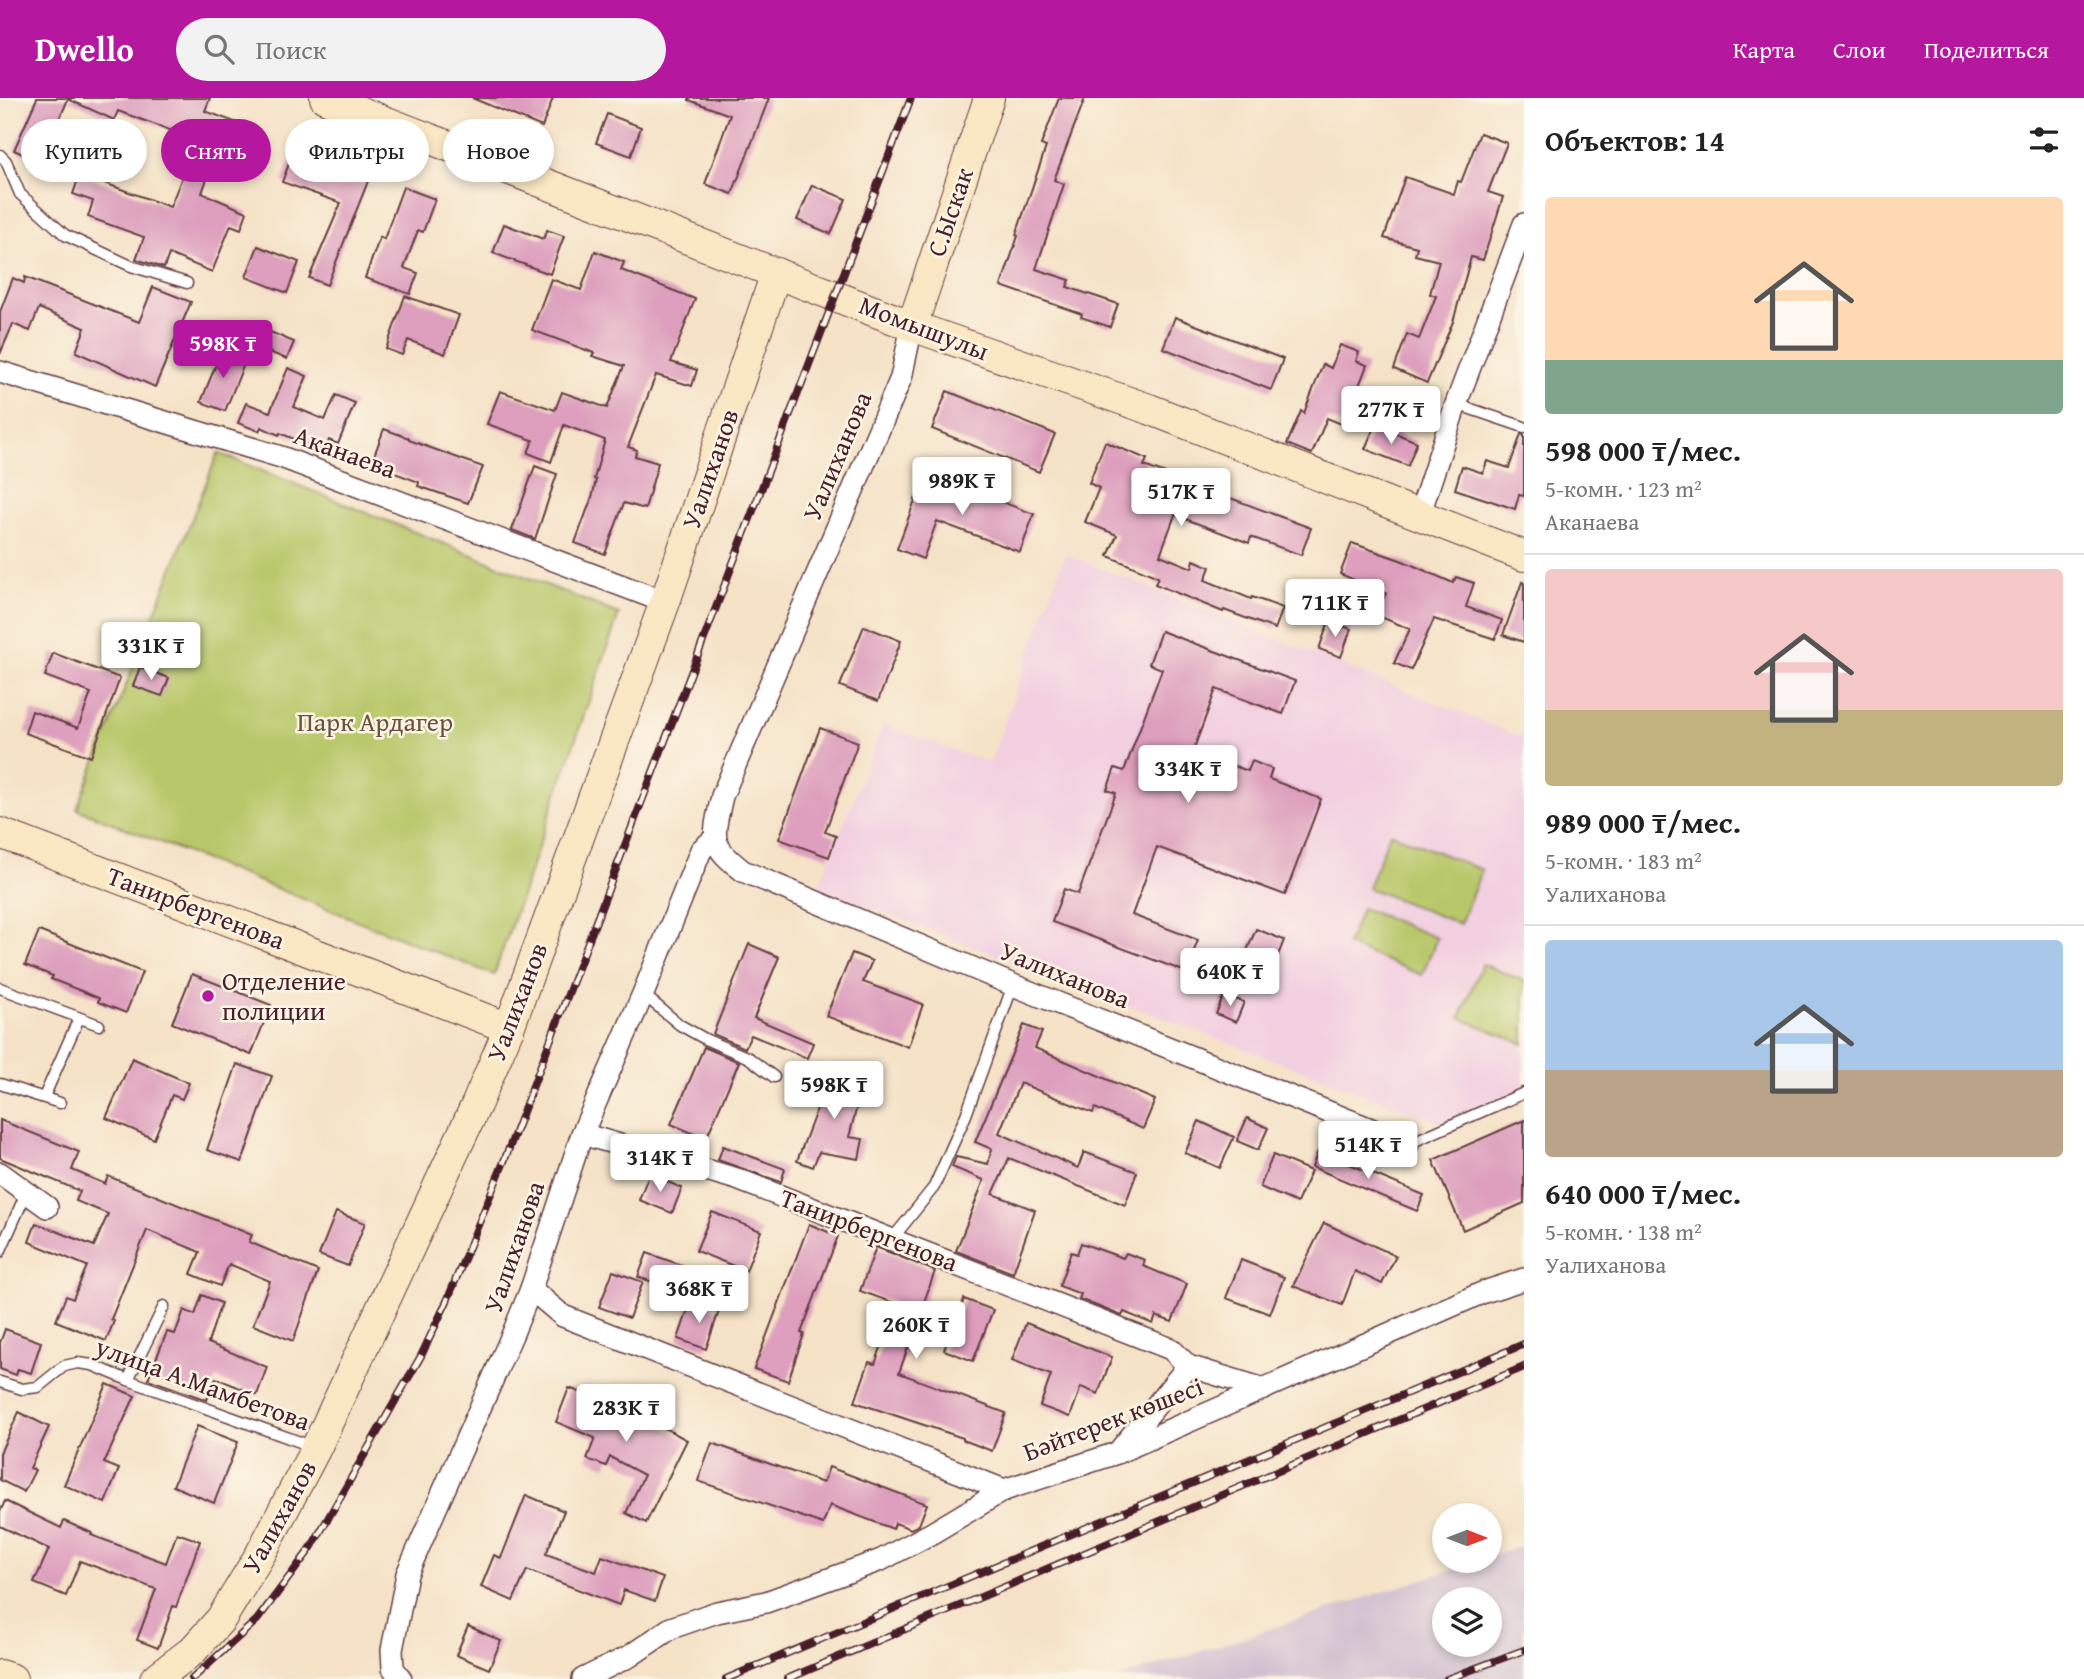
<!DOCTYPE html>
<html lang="ru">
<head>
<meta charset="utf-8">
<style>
	:root { --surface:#fff; --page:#f2f2f2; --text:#222; --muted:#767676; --line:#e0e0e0; --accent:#b5179e }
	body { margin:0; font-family:"Gentium Book Plus",serif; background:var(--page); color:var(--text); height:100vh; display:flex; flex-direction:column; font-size:26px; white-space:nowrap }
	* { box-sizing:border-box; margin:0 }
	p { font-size:23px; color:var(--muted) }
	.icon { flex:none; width:38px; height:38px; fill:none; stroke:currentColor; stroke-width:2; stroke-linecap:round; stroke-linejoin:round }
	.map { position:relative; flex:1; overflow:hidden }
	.panel { display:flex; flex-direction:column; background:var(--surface); width:560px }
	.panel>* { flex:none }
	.hud { position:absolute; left:21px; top:21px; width:665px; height:63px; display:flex; gap:14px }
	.needle { width:46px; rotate:90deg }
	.buttons { position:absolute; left:1432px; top:1405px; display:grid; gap:14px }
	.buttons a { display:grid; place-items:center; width:70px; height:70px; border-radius:50%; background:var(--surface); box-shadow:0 4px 10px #0003; font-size:35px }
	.price { position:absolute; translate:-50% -60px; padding:0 16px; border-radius:7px; background:#fff; color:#222; font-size:23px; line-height:46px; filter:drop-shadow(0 2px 4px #0008) }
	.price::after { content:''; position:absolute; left:50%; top:42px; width:21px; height:16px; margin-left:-10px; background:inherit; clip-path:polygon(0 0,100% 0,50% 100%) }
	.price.on { background:var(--accent); color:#fff }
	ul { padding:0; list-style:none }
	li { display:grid; align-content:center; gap:14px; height:371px; padding:0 21px }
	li+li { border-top:2px solid var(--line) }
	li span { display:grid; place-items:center; height:217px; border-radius:7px; color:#555 }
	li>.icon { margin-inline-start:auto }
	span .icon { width:126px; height:126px; fill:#fffc; stroke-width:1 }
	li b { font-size:30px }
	h2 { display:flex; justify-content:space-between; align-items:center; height:84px; padding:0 21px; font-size:30px }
	.pill { padding:0 24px; border-radius:32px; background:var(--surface); box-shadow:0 4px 10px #0003; font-size:24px; line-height:63px }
	.pill.on { background:var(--accent); color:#fff }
	header { display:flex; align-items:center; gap:42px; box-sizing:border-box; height:98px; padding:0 35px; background:var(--accent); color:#fff }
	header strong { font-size:33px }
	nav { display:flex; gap:38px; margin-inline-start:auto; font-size:24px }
	.search { width:490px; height:63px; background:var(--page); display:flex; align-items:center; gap:18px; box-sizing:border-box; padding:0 24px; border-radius:38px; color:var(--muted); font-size:26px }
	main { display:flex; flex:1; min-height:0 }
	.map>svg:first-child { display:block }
</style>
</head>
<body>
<header>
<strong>Dwello</strong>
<div class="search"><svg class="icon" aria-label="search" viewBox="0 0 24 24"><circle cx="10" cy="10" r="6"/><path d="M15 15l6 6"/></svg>Поиск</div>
<nav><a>Карта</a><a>Слои</a><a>Поделиться</a></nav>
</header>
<main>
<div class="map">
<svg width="1524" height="1581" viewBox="0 0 1524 1581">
	<rect width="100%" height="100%" fill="#fcf5e5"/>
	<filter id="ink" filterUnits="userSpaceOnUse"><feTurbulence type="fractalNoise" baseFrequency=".0143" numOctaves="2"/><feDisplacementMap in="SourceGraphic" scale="14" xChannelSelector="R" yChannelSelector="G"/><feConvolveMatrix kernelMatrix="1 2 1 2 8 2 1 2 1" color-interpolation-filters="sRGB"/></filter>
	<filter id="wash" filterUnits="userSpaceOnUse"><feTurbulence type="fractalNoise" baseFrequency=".00686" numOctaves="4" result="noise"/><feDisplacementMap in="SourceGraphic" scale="28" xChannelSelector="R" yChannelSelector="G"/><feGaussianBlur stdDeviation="1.57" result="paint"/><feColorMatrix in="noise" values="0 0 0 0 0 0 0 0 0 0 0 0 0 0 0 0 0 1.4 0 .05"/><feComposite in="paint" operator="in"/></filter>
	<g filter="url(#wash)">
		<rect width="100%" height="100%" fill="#f5e2c7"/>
		<!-- built -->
		<path fill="#f2cfe1" d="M1065,456L1524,640V990L1444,1026L818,790L883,627L990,665Z"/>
		<!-- industrial -->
		<path fill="#cfbdcf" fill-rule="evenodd" d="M1524,1448V1581H1116L1478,1463H1489V1459ZM1444,1502H1489V1547H1444Z"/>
		<!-- green -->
		<g fill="#b8c769" stroke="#81734a" stroke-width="2">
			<path d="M218,355L619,516L494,877L77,711Z"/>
			<path d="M1390,735L1482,772L1460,826L1368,790Z"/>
			<path d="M1362,810L1437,840L1422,877L1347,847Z"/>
			<path d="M1482,866L1524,883V946L1460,920Z"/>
		</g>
		<g id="blocks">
			<!-- building -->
			<g fill="#dd9fbd">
				<path d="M37,0H210L205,13L248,29L237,60L217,53L202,95L247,114L241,131L231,127L212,174L169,156L164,170L136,161L144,139L88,119L93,103L73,96L80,76L170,109L186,69L169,62L181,36L118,13L114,22L68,1L41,65L14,52Z"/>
				<path d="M472,0H553L542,29Z"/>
				<path d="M689,0H769L732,96L705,86L730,17L689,2Z"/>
				<path d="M1059,0H1085L1054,82L1064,86L1036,171L1070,182L1067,189L1118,206L1110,229L1081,219L1082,216L1001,188L1018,138L1016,137L1046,49L1041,47Z"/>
				<path d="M607,16L641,29L631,58L596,45Z"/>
				<path d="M1480,35L1507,45L1488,94L1503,99L1483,162L1471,159L1453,224L1427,285L1394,271L1407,236L1419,241L1436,198L1430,196L1439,163L1415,157L1417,149L1384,140L1405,79L1454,96L1458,83L1461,84Z"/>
				<path d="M295,50L370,78L327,187L309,180L341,105L282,84Z"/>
				<path d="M812,87L846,101L831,136L797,122Z"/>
				<path d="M403,89L435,101L423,134L418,132L404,170L418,175L410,196L365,180L380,139L384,141Z"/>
				<path d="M504,126L543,141L547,132L564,138L550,176L493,155Z"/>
				<path d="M258,148L299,164L287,195L246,179Z"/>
				<path d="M595,153L624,164L621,172L695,201L671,264L697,272L692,288L656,277L628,349L637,352L635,358L658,365L645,411L624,405L605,456L575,445L593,396L596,382L594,381L605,342L564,327L551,364L528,355L533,342L487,326L500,293L555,312L562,294L607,310L624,268L592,258L594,255L532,232L551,181L581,192Z"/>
				<path d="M25,179L139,224L153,189L191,204L155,289L76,254L85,230L39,210L30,233L13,226L0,256V214L13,180L24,185Z"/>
				<path d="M405,198L459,217L445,256L408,242L402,257L386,251Z"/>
				<path d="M1175,219L1283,261L1271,292L1163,250Z"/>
				<path d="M270,234L294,244L287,261L263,252Z"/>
				<path d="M1340,247L1359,254L1356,263L1367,267L1344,327L1327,320L1312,356L1287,346L1301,313L1304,315L1323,266L1331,270Z"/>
				<path d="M222,251L246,261L225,313L201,304Z"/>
				<path d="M288,270L307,278L294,309L325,322L336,297L355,305L338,346L329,342L325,354L280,335L279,337L261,329L259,333L238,325L246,305L270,314Z"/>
				<path d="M947,293L1055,336L1039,374L932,331Z"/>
				<path d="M1375,327L1417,344L1408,368L1365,351Z"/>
				<path d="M384,331L409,340V342L483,369L468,405L418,388L419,384L371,366Z"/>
				<path d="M1521,336L1524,337V398L1519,397L1515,411L1455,391L1462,368L1483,375L1487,363L1509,370Z"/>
				<path d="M1105,344L1147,361L1144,368L1311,430L1301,457L1251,439L1249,445L1175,417L1160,457L1192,470L1194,462L1210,469L1205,482L1251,501L1252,499L1283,510L1275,531L1224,512L1223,514L1155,486L1158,479L1108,458L1117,437L1085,424L1099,390L1089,385Z"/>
				<path d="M535,368L557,376L535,441L512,432Z"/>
				<path d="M925,375L1034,416L1020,454L937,423L923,461L897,451Z"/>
				<path d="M1352,445L1403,463L1453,485L1456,479L1474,485L1466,509L1502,522L1495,541L1434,521L1411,572L1394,565L1410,531L1376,517L1386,495L1340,476Z"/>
				<path d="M1522,484L1524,485V544L1503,537Z"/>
				<path d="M1329,523L1351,531L1341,559L1319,551Z"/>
				<path d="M864,528L901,543L878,603L840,588Z"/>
				<path d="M1161,533L1295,583L1283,616L1216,591L1193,653L1248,673L1252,663L1272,671L1269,681L1321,701L1285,797L1157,749L1132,817L1198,842L1186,874L1052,824L1064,791L1078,796L1116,695L1107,692L1115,670L1124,673L1162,571L1149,566Z"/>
				<path d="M53,555L120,580L91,659L25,635L32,613L78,630L91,595L45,578Z"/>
				<path d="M140,569L169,580L162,598L133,588Z"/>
				<path d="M820,630L858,644L825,734L836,738L829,759L779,741Z"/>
				<path d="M1256,831L1284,842L1269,881L1240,869Z"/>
				<path d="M39,833L142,874L126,915L98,904L99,900L51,881L53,878L25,867Z"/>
				<path d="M749,846L779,859L754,920L813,945L807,960L751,937L745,950L713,936Z"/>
				<path d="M852,855L872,863L863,884L923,906L908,949L826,918Z"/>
				<path d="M192,876L271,907L251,957L172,925Z"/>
				<path d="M1224,897L1244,904L1236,924L1216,916Z"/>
				<path d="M1024,927L1042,934L1035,950L1155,1002L1143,1031L1095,1010L1093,1015L1020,985L999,1035L1078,1070L1084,1054L1137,1074L1125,1107L1009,1060L993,1096L1035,1112L1013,1175L956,1153L984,1082L952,1069L956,1059L988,1066L992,1051L975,1044Z"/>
				<path d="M704,949L739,964L706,1041L671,1026Z"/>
				<path d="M132,960L189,985L182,1001L172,997L154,1041L106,1020Z"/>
				<path d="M237,966L272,978L242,1064L207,1052Z"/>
				<path d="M832,971L853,978L851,985L862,989L849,1039L863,1041L859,1061L819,1054L813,1069L797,1063Z"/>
				<path d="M1247,1020L1268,1030L1258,1052L1237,1043Z"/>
				<path d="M0,1022L79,1054L72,1072L105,1086L108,1078L252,1137L249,1144L318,1173L293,1243L253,1227L270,1183L229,1166L220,1188L191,1176L200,1154L147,1132L111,1221L114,1223L106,1243L56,1223L66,1198L73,1201L87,1168L29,1144L36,1125L94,1148L108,1116L76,1103L80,1093L0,1060Z"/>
				<path d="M1524,1022V1105L1463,1132L1433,1062Z"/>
				<path d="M1199,1023L1234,1039L1220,1070L1185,1055Z"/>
				<path d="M723,1048L785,1071L781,1084L718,1062Z"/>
				<path d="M1318,1053L1424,1097L1417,1113L1312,1069Z"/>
				<path d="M1273,1057L1311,1073L1297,1105L1260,1089Z"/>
				<path d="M649,1076L682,1090L672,1115L639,1102Z"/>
				<path d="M336,1114L365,1125L348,1168L319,1157Z"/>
				<path d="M712,1114L761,1133L746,1173L696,1153Z"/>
				<path d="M1324,1125L1396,1158L1382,1186L1355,1173L1342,1207L1293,1188Z"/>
				<path d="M809,1126L838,1138L801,1235L804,1236L788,1283L754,1271Z"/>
				<path d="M1081,1145L1123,1160L1126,1155L1145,1162L1143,1168L1187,1186L1172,1224L1156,1218L1153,1226L1124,1214L1122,1218L1079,1201L1081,1196L1059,1188L1071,1154L1077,1156Z"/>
				<path d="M876,1149L935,1173L899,1275L1006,1315L992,1353L963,1342V1340L855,1304L869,1264L875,1266L897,1206L860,1193Z"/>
				<path d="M647,1155L690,1170L682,1194L638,1179Z"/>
				<path d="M1241,1162L1284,1179L1270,1216L1226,1200Z"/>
				<path d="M613,1173L643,1184L629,1220L599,1209Z"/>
				<path d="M202,1197L221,1205L208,1245L267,1269L257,1297L216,1280L207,1302L148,1281L167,1234L175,1236L184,1212L195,1217Z"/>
				<path d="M964,1201L993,1212L973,1263L944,1252Z"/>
				<path d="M691,1203L719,1213L706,1251L678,1241Z"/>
				<path d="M1026,1225L1112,1259L1098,1296L1081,1289L1070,1319L1040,1308L1051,1277L1012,1262Z"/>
				<path d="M5,1231L41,1244L31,1275L18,1271L16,1277L0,1271V1245Z"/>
				<path d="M107,1286L135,1298L104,1365L119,1371L105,1405L64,1387Z"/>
				<path d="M569,1290L613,1307L615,1303L687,1342L646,1425L626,1415L644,1377L610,1359L606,1368L587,1361L595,1340L556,1324Z"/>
				<path d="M19,1314L49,1329L30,1370L35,1372L24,1394L0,1382V1355Z"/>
				<path d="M197,1328L238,1344L214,1405L173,1388Z"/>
				<path d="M712,1345L823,1385L829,1369L927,1406L919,1427L911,1431L895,1425L893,1431L830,1407L823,1426L698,1383Z"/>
				<path d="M526,1397L564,1413L546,1456L596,1474L602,1458L663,1480L655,1503L624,1492L619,1507L527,1472L513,1503L481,1489L494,1457L501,1460Z"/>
				<path d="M5,1403L61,1430L64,1423L92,1435L91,1437L166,1465L177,1435L200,1443L176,1509L173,1508L158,1550L137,1542L156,1491L80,1463L66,1498L34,1485L49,1451L0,1428V1414Z"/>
				<path d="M468,1528L501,1543L489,1571L456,1557Z"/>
			</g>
		</g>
	</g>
	<g filter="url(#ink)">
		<use href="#blocks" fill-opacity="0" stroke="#643c42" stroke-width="2"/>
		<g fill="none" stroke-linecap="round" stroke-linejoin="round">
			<!-- lane casing -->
			<g stroke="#643c42" stroke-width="13">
				<g id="lane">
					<path d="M0,57L6,63L20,96L65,137L131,168L187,185"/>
					<path d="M1456,306L1524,329"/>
					<path d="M0,890L99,927"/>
					<path d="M643,896L680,927L707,942L749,960L774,979"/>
					<path d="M0,986L60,1005"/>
					<path d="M44,999L79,920"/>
					<path d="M1408,1046L1524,995"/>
					<path d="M893,1140L934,1089L966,1017L1013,887"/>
					<path d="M0,1154L27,1093"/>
					<path d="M128,1282L164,1208"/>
					<path d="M0,1284L22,1291L38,1289L64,1268L78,1265L92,1267L128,1282L314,1349"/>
				</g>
			</g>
			<!-- street casing -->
			<g stroke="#643c42" stroke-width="24">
				<g id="street">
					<path d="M912,228L901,280L722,698C713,740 708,746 743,773L1013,887L1408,1046"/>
					<path d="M0,274L281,359L665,504"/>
					<path d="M1419,418L1456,306L1524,126"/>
					<path d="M582,1036L737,1081L1171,1251L1188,1268L1264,1291"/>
					<path d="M0,1075L47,1109"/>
					<path d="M531,1191L563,1218L1004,1392L1117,1355L1484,1194L1524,1181"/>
					<path d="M1119,1353L1188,1268"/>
					<path d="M401,1581L393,1570L392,1552L407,1476L513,1235L531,1191L582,1036L643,896L701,752L714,741"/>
					<path d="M583,1581L630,1558L671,1530L717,1514L766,1504L881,1462L932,1435L1004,1392"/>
				</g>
			</g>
			<!-- secondary casing -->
			<g stroke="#643c42" stroke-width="32">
				<g id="secondary">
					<path d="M325,0L912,228L1149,311L1524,458"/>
					<path d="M912,228L989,0"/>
					<path d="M0,735L509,930"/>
					<path d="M0,1577L12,1581"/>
					<path d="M155,1581L192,1553L221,1521L261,1455L316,1350L477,1005L509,930L665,504L776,175"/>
				</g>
			</g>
			<!-- lane -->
			<use href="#lane" stroke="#fff" stroke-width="10"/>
			<!-- street -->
			<use href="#street" stroke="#fff" stroke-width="21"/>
			<!-- secondary -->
			<use href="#secondary" stroke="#fae7c3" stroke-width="30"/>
			<!-- rail casing -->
			<g stroke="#4a1f2b" stroke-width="8">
				<g id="rail">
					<path d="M192,1581L257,1522L311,1450L421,1258L447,1203L503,1066L911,0"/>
					<path d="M726,1581L1524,1246"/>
					<path d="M787,1581L1524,1269"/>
					<path d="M1447,1581L1524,1552"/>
				</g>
			</g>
			<!-- rail -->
			<use href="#rail" stroke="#fcf5e5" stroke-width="5" stroke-dasharray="16" stroke-linecap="butt"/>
		</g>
	</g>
	<!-- markers -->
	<circle fill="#b5179e" stroke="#fcf5e5" stroke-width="2.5" cx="208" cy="898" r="7"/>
	<g text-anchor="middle" stroke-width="5" stroke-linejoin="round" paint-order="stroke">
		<!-- street labels -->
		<g font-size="26" fill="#4a1f2b" stroke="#fcf5e5">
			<text transform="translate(950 114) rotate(-71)" y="9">С.Ыскак</text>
			<text transform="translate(924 230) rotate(21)" y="9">Момышулы</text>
			<text transform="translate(345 354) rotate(20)" y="9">Аканаева</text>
			<text transform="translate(837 358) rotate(-67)" y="9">Уалиханова</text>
			<text transform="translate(710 371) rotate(-71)" y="9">Уалиханов</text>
			<text transform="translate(196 810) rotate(21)" y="9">Танирбергенова</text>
			<text transform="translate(1065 877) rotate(22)" y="9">Уалиханова</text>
			<text transform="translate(517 904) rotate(-69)" y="9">Уалиханов</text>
			<text transform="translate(869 1132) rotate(21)" y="9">Танирбергенова</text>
			<text transform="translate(514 1149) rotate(-71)" y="9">Уалиханова</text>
			<text transform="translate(203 1286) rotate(20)" y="9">улица А.Мамбетова</text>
			<text transform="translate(1113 1321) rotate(-21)" y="9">Бәйтерек көшесі</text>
			<text transform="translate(279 1419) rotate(-61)" y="9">Уалиханов</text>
		</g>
		<!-- park labels -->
		<g font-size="26" fill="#6b513e" stroke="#fcf5e5">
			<text x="375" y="633">Парк Ардагер</text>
		</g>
		<!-- poi labels -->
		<g font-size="26" fill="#4a1f2b" stroke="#fcf5e5" text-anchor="start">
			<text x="222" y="892">Отделение<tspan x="222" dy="30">полиции</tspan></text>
		</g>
	</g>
</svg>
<div class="buttons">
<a><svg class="needle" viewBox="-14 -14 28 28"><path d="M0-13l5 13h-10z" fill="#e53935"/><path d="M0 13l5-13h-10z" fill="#767676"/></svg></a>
<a><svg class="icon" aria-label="layers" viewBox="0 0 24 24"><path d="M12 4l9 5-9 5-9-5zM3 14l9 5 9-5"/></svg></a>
</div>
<b class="price on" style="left:223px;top:282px">598K ₸</b>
<b class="price" style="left:1391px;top:348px">277K ₸</b>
<b class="price" style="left:962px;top:419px">989K ₸</b>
<b class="price" style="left:1181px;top:430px">517K ₸</b>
<b class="price" style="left:1335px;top:541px">711K ₸</b>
<b class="price" style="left:151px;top:584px">331K ₸</b>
<b class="price" style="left:1188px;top:707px">334K ₸</b>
<b class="price" style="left:1230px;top:910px">640K ₸</b>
<b class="price" style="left:834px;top:1023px">598K ₸</b>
<b class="price" style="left:1368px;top:1083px">514K ₸</b>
<b class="price" style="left:660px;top:1096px">314K ₸</b>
<b class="price" style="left:699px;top:1227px">368K ₸</b>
<b class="price" style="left:916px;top:1263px">260K ₸</b>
<b class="price" style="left:626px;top:1346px">283K ₸</b>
<div class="hud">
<a class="pill">Купить</a>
<a class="pill on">Снять</a>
<a class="pill">Фильтры</a>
<a class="pill">Новое</a>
</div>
</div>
<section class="panel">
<h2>Объектов: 14<svg class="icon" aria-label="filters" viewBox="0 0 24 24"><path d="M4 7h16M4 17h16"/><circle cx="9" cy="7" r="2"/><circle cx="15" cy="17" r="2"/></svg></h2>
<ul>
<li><span style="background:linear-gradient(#ffd9b3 75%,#7fa58c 0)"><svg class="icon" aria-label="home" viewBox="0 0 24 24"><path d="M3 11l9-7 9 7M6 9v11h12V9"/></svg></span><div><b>598 000 ₸/мес.</b><p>5-комн. · 123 m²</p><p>Аканаева</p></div></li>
<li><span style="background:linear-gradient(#f6c9c9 65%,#c2b280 0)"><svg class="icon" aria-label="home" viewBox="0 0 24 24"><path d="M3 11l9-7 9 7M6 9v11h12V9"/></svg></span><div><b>989 000 ₸/мес.</b><p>5-комн. · 183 m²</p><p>Уалиханова</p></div></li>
<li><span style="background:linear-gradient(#a9c7e8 60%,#b9a48a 0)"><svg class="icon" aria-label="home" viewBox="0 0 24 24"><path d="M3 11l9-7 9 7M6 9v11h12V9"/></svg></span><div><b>640 000 ₸/мес.</b><p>5-комн. · 138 m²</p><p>Уалиханова</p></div></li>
</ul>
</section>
</main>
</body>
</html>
